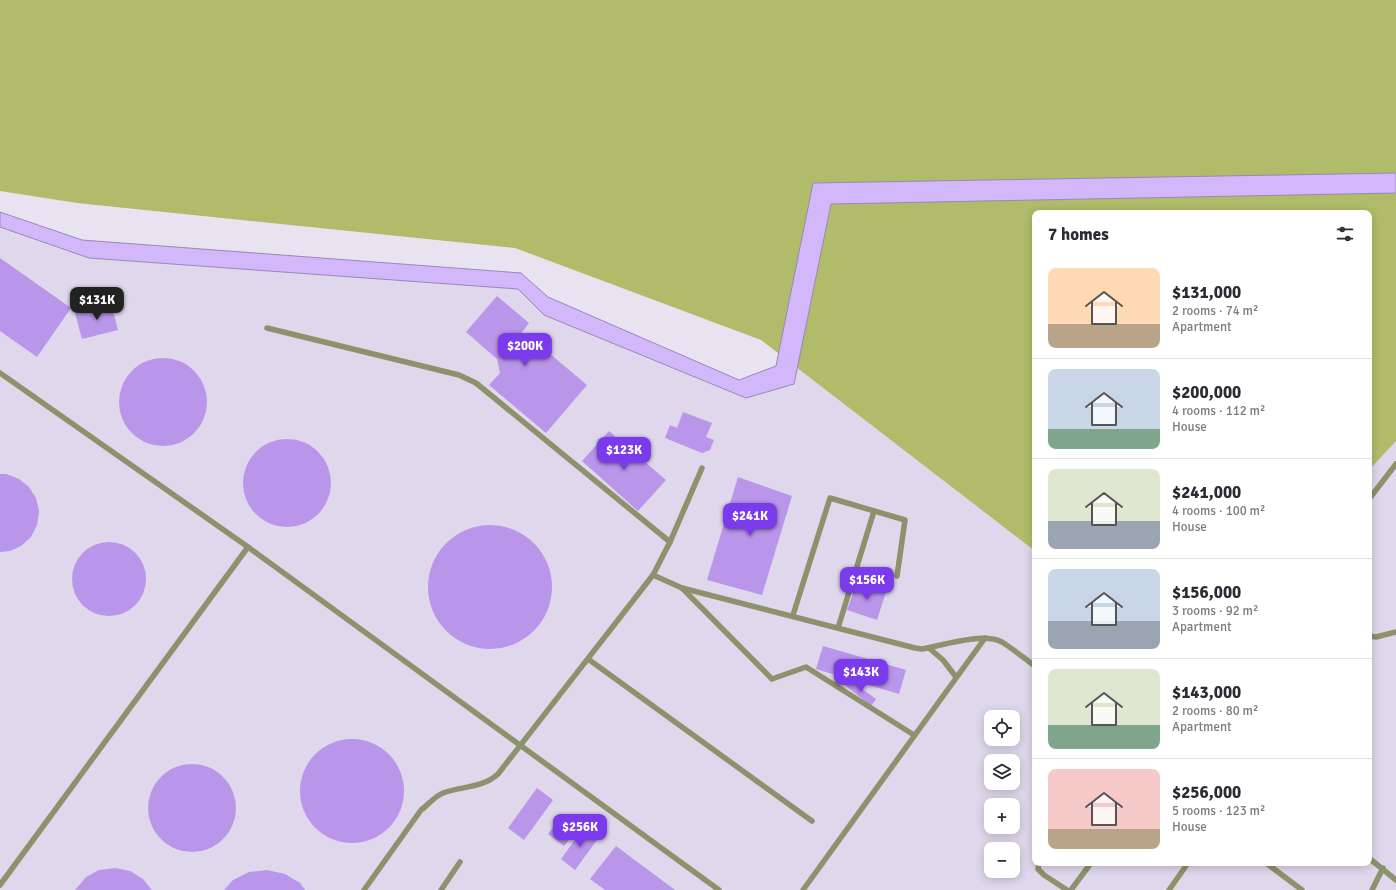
<!DOCTYPE html>
<html lang="en">
<head>
<meta charset="utf-8">
<style>
	:root { --surface:#fff; --page:#f2f2f3; --text:#2b2b33; --muted:#7c7c81; --line:#e1e1e2; --accent:#7c3aed }
	body { margin:0; font-family:Signika,sans-serif; background:var(--page); color:var(--text); height:100vh; display:flex; flex-direction:column; font-size:15px; white-space:nowrap }
	* { box-sizing:border-box; margin:0 }
	p { font-size:13px; color:var(--muted) }
	.icon { flex:none; width:22px; height:22px; fill:none; stroke:currentColor; stroke-width:2; stroke-linecap:round; stroke-linejoin:round }
	.map { position:relative; flex:1; overflow:hidden }
	.side { position:absolute; left:1032px; top:210px; width:340px; height:656px; display:flex; flex-direction:column; background:var(--surface); border-radius:8px; box-shadow:0 2px 10px #0003 }
	.side>* { flex:none }
	.tools { position:absolute; left:984px; top:710px; display:grid; gap:8px }
	.tools a { display:grid; place-items:center; width:36px; height:36px; border-radius:8px; background:var(--surface); box-shadow:0 2px 10px #0003; font-size:20px }
	.price { position:absolute; translate:-50% -34px; padding:0 9px; border-radius:8px; background:var(--accent); color:#fff; font-size:13px; line-height:26px; filter:drop-shadow(0 1px 2px #0008) }
	.price::after { content:''; position:absolute; left:50%; top:24px; width:12px; height:9px; margin-left:-6px; background:inherit; clip-path:polygon(0 0,100% 0,50% 100%) }
	.price.on { background:#222; color:#fff }
	ul { padding:0; list-style:none }
	li { display:flex; align-items:center; gap:12px; height:100px; padding:0 16px }
	li+li { border-top:1px solid var(--line) }
	li span { display:grid; place-items:center; flex:none; width:112px; height:80px; border-radius:8px; color:#555 }
	li>.icon { margin-inline-start:auto }
	span .icon { width:48px; height:48px; fill:#fffc; stroke-width:1 }
	li b { font-size:17px }
	h2 { display:flex; justify-content:space-between; align-items:center; height:48px; padding:0 16px; font-size:17px }
	.map>svg:first-child { display:block }
</style>
</head>
<body>
<div class="map">
<svg width="1396" height="890" viewBox="0 0 1396 890">
	<rect width="100%" height="100%" fill="#e8e3f0"/>
	<!-- built -->
	<path fill="#dfd7eb" fill-rule="evenodd" d="M1396,193V890H0V227L89,258L518,289L544,315L746,398L794,384L830,204ZM1035,213H1369V863H1035ZM991,717H1013V739H991ZM991,761H1013V783H991ZM991,805H1013V827H991ZM991,849H1013V871H991Z"/>
	<!-- green -->
	<path fill="#b0bc6a" d="M0,0H1396V441L1369,470V213H1035V551L761,340L515,248L77,203L0,191Z"/>
	<!-- water -->
	<path fill="#d2b7fb" stroke="#9a87b8" d="M1396,173V193L831,204L794,384L746,398L544,315L518,289L89,258L0,227V212L82,240L521,273L548,297L739,380L776,366L813,183Z"/>
	<!-- building -->
	<g fill="#ba96ea">
		<path d="M0,258L71,308L37,357L0,331Z"/>
		<path d="M497,296L529,323L520,335L527,341L530,337L587,385L546,433L489,385L500,373L497,359L466,332Z"/>
		<path d="M111,303L118,330L82,339L75,313Z"/>
		<circle cx="163" cy="402" r="44"/>
		<path d="M683,412L712,423L706,437L714,440L710,450L702,453L665,438L670,425L677,428Z"/>
		<path d="M609,431L666,480L638,511L582,461Z"/>
		<circle cx="287" cy="483" r="44"/>
		<path d="M0,474H6L19,479L29,487L36,498L39,511L37,525L31,537L21,546L10,551L0,552Z"/>
		<path d="M738,477L792,496L762,595L707,580Z"/>
		<circle cx="490" cy="587" r="62"/>
		<circle cx="109" cy="579" r="37"/>
		<path d="M857,582L886,592L877,620L847,610Z"/>
		<path d="M823,646L906,670L899,694L816,669Z"/>
		<path d="M850,680L876,699L871,706L846,686Z"/>
		<circle cx="352" cy="791" r="52"/>
		<circle cx="192" cy="808" r="44"/>
		<path d="M537,788L553,800L524,840L508,828Z"/>
		<path d="M561,817L577,830L564,846L548,834Z"/>
		<path d="M585,826L600,836L575,870L561,859Z"/>
		<path d="M616,846L675,890H605L590,879Z"/>
		<path d="M115,868L130,871L143,879L152,890H75L86,877L99,870Z"/>
		<path d="M267,870L285,874L300,883L305,890H224L233,880L249,872Z"/>
	</g>
	<g fill="none" stroke-linecap="round" stroke-linejoin="round">
		<!-- lane -->
		<g stroke="#8c926b" stroke-width="5.5">
			<path d="M267,328L459,375L476,383L670,542"/>
			<path d="M0,373L248,547L719,890"/>
			<path d="M1369,499L1396,464"/>
			<path d="M653,575L682,588L915,648L922,649C944,645 983,632 1002,642C1013,649 1024,658 1035,666"/>
			<path d="M682,588L772,679L806,667L914,735"/>
			<path d="M793,615L830,498L905,520L897,576"/>
			<path d="M838,628L874,511"/>
			<path d="M1369,636L1376,637L1396,632"/>
			<path d="M929,648L943,660L956,677"/>
			<path d="M588,659L812,821"/>
			<path d="M1369,858L1396,880"/>
			<path d="M1039,863L1038,869L1044,875L1067,890"/>
			<path d="M1266,863L1302,890"/>
			<path d="M0,885L248,547"/>
			<path d="M364,890L421,810C428,805 435,796 443,793C462,786 483,788 498,774L653,575L670,542L702,468"/>
			<path d="M441,890L460,862"/>
			<path d="M803,890L985,638"/>
			<path d="M1071,890L1091,863"/>
			<path d="M1169,890L1188,863"/>
			<path d="M1372,890L1383,868"/>
		</g>
	</g>
</svg>
<div class="tools">
<a><svg class="icon" aria-label="locate" viewBox="0 0 24 24"><circle cx="12" cy="12" r="6"/><path d="M12 2v4M12 18v4M2 12h4M18 12h4"/></svg></a>
<a><svg class="icon" aria-label="layers" viewBox="0 0 24 24"><path d="M12 4l9 5-9 5-9-5zM3 14l9 5 9-5"/></svg></a>
<a>+</a>
<a>−</a>
</div>
<b class="price on" style="left:97px;top:321px">$131K</b>
<b class="price" style="left:525px;top:367px">$200K</b>
<b class="price" style="left:624px;top:471px">$123K</b>
<b class="price" style="left:750px;top:537px">$241K</b>
<b class="price" style="left:867px;top:601px">$156K</b>
<b class="price" style="left:861px;top:693px">$143K</b>
<b class="price" style="left:580px;top:848px">$256K</b>
<section class="side">
<h2>7 homes<svg class="icon" aria-label="filters" viewBox="0 0 24 24"><path d="M4 7h16M4 17h16"/><circle cx="9" cy="7" r="2"/><circle cx="15" cy="17" r="2"/></svg></h2>
<ul>
<li><span style="background:linear-gradient(#ffd9b3 70%,#b9a48a 0)"><svg class="icon" aria-label="home" viewBox="0 0 24 24"><path d="M3 11l9-7 9 7M6 9v11h12V9"/></svg></span><div><b>$131,000</b><p>2 rooms · 74 m²</p><p>Apartment</p></div></li>
<li><span style="background:linear-gradient(#c9d6e8 75%,#7fa58c 0)"><svg class="icon" aria-label="home" viewBox="0 0 24 24"><path d="M3 11l9-7 9 7M6 9v11h12V9"/></svg></span><div><b>$200,000</b><p>4 rooms · 112 m²</p><p>House</p></div></li>
<li><span style="background:linear-gradient(#dfe7d0 65%,#9aa5b1 0)"><svg class="icon" aria-label="home" viewBox="0 0 24 24"><path d="M3 11l9-7 9 7M6 9v11h12V9"/></svg></span><div><b>$241,000</b><p>4 rooms · 100 m²</p><p>House</p></div></li>
<li><span style="background:linear-gradient(#c9d6e8 65%,#9aa5b1 0)"><svg class="icon" aria-label="home" viewBox="0 0 24 24"><path d="M3 11l9-7 9 7M6 9v11h12V9"/></svg></span><div><b>$156,000</b><p>3 rooms · 92 m²</p><p>Apartment</p></div></li>
<li><span style="background:linear-gradient(#dfe7d0 70%,#7fa58c 0)"><svg class="icon" aria-label="home" viewBox="0 0 24 24"><path d="M3 11l9-7 9 7M6 9v11h12V9"/></svg></span><div><b>$143,000</b><p>2 rooms · 80 m²</p><p>Apartment</p></div></li>
<li><span style="background:linear-gradient(#f6c9c9 75%,#b9a48a 0)"><svg class="icon" aria-label="home" viewBox="0 0 24 24"><path d="M3 11l9-7 9 7M6 9v11h12V9"/></svg></span><div><b>$256,000</b><p>5 rooms · 123 m²</p><p>House</p></div></li>
</ul>
</section>
</div>
</body>
</html>
